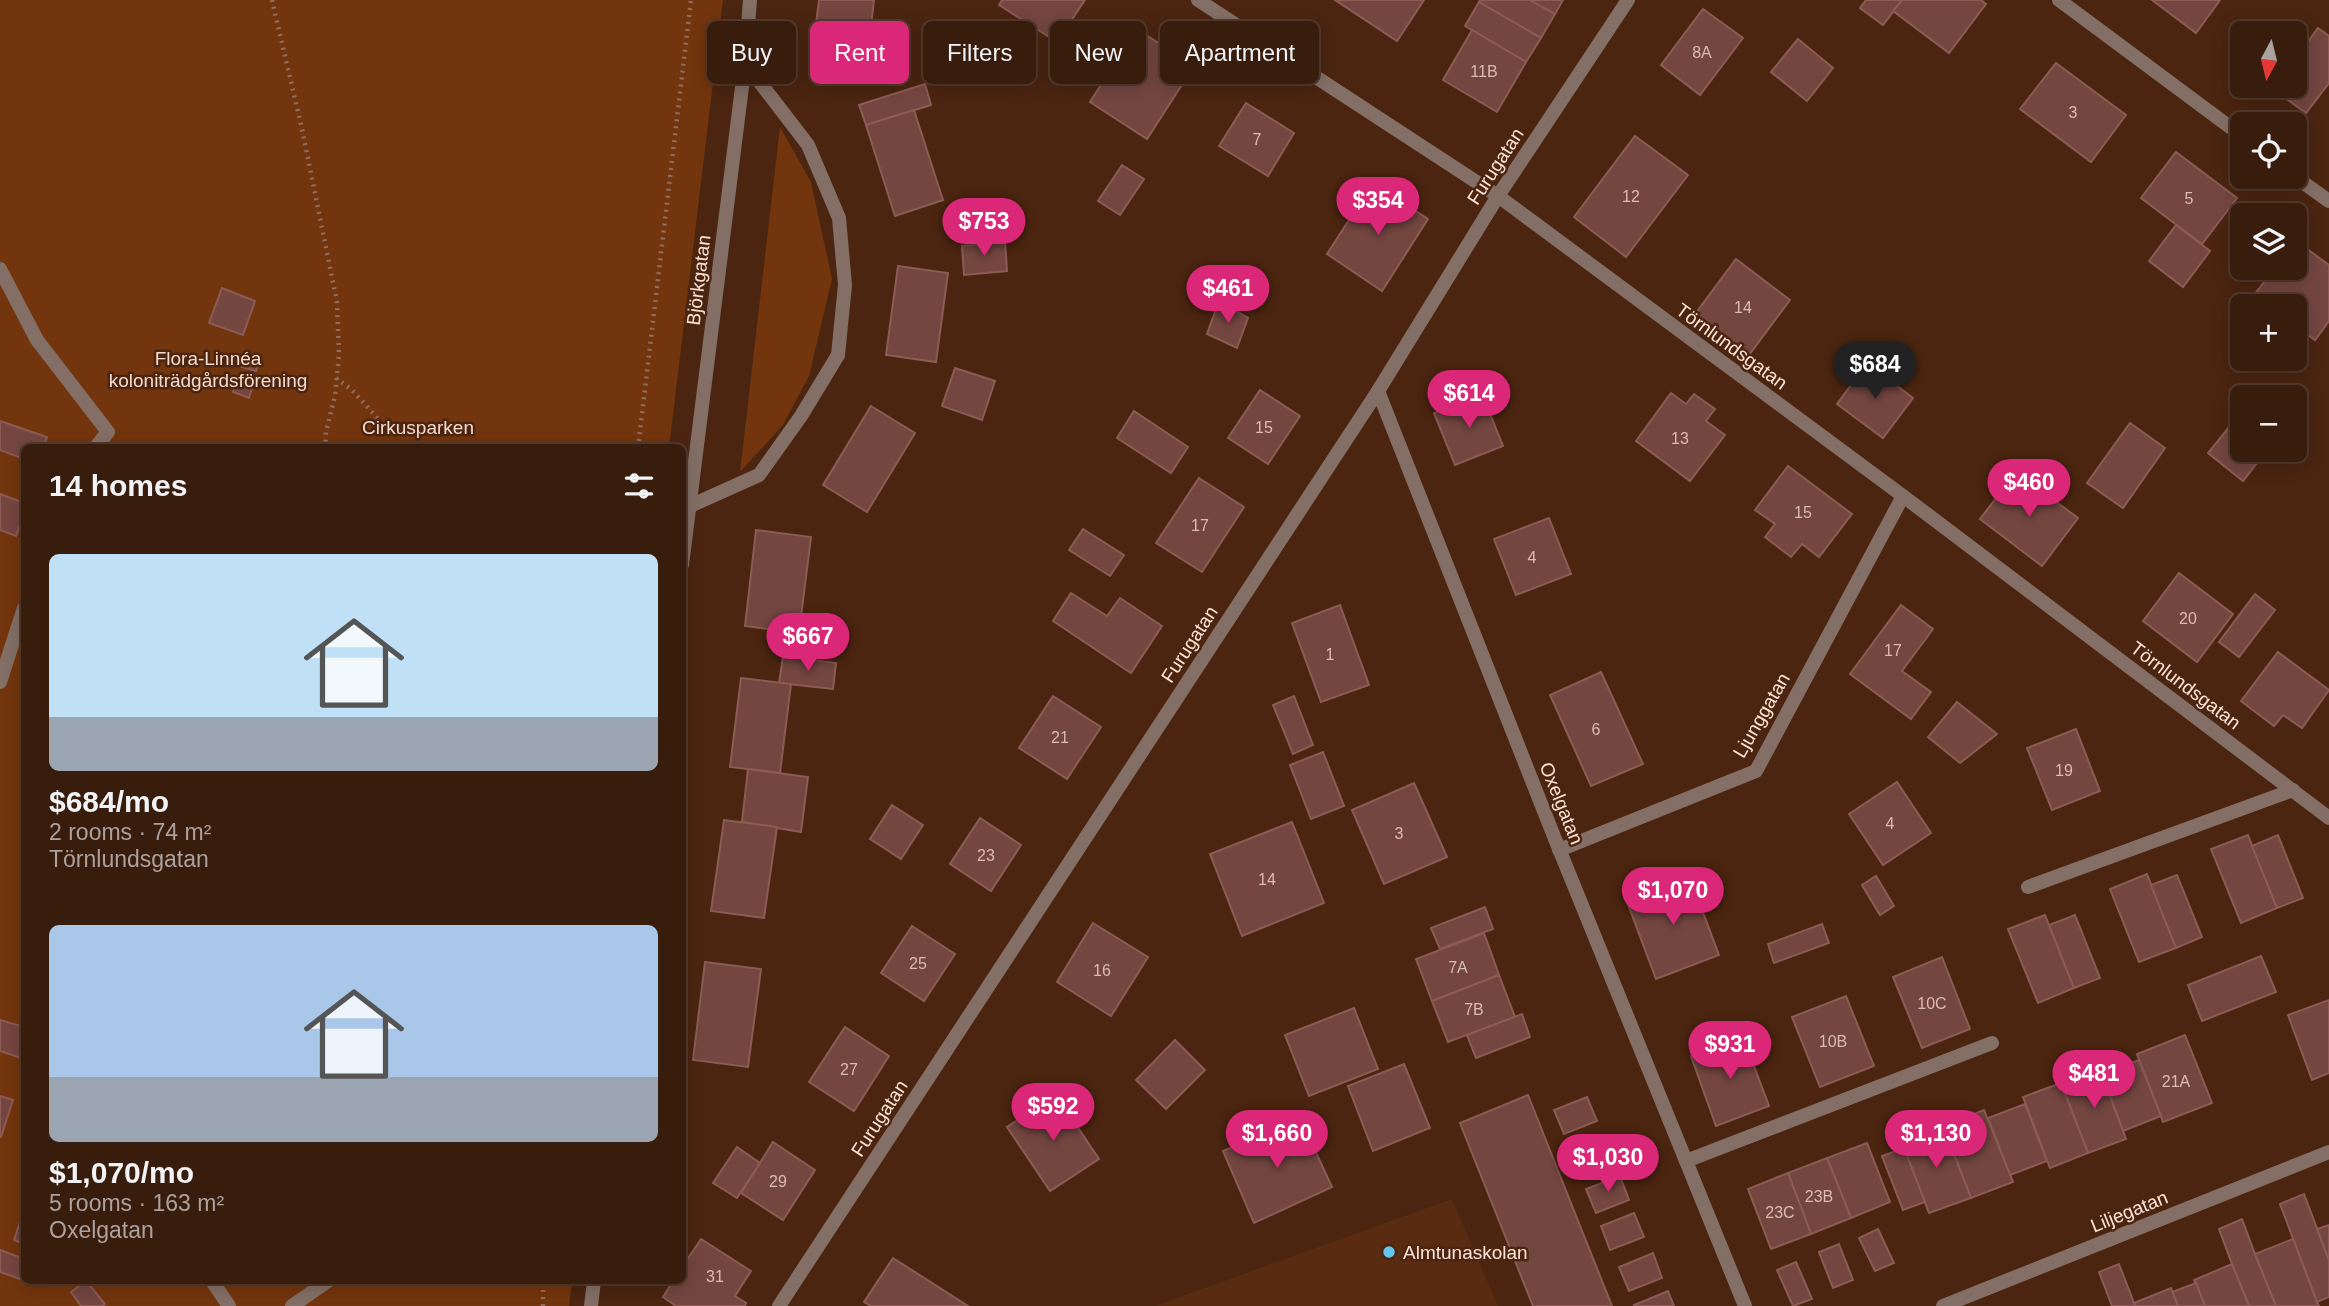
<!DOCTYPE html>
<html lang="en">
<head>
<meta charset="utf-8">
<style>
	:root { --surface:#381c0c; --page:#43291a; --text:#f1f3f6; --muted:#aba19d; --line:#523a2d; --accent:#db2777 }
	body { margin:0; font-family:Arial,sans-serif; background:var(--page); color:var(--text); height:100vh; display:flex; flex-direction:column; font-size:26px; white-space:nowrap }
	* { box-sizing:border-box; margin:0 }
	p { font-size:23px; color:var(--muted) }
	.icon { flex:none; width:38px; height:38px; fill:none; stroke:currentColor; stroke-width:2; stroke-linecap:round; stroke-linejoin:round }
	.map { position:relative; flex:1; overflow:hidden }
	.panel { position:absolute; left:21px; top:444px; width:665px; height:840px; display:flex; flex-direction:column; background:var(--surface); border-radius:10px; box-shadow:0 4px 18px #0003,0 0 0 2px var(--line) }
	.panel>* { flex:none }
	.top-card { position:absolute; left:707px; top:21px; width:665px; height:63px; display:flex; gap:14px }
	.needle { width:46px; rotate:187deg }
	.controls { position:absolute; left:2230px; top:21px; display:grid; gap:14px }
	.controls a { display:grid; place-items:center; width:77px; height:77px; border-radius:10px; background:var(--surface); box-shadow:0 4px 18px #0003,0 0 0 2px var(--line); font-size:35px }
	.price { position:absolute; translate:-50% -60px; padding:0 16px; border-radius:24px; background:var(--accent); color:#fff; font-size:23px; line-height:46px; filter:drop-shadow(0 2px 4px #0008) }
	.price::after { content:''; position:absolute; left:50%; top:42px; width:21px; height:16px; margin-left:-10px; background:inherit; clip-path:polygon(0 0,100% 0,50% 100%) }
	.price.on { background:#222; color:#fff }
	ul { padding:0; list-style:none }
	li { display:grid; align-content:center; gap:14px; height:371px; padding:0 28px }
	li span { display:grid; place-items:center; height:217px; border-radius:10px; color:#555 }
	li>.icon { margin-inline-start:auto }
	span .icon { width:126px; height:126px; fill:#fffc; stroke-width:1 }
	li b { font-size:30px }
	h2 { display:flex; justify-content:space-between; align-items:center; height:84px; padding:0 28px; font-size:30px }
	.tag { padding:0 24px; border-radius:10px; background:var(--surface); box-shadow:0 4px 18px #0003,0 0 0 2px var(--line); font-size:24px; line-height:63px }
	.tag.on { background:var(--accent); color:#fff }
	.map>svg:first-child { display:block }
</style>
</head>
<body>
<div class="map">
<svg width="2329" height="1306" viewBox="0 0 2329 1306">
	<rect width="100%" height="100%" fill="#4b2510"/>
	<!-- built -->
	<path fill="#592c12" d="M1452,1199L1498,1306H1155Z"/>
	<!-- green -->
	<g fill="#73350d">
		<path d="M0,0H723L669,448H24V1281H572L569,1306H0Z"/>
		<path d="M780,127L811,182L832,279L809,376L783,425L740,472Z"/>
	</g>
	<!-- building -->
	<g fill="#744640" stroke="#8c5b54" stroke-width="2">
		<path d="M819,0H874L865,79L810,72Z"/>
		<path d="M1002,0H1085L1057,42L999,5Z"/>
		<path d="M1335,0H1424L1397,41Z"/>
		<path d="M1480,0H1530L1555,14L1541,38L1479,2Z"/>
		<path d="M1530,0H1563L1555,14Z"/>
		<path d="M1866,0H1902L1883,25L1860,8Z"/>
		<path d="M1902,0H1981L1986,4L1949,53L1893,11Z"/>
		<path d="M2152,0H2220L2196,33Z"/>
		<path d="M1479,2L1541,38L1526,62L1465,26Z"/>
		<path d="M1703,9L1743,38L1700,95L1661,65Z"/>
		<path d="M2318,28L2329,36V83L2306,113L2269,86H2294V38L2305,46Z"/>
		<path d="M1137,29L1194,66L1147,139L1090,102Z"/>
		<path d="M1472,30L1526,62L1497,112L1443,80Z"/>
		<path d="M1798,39L1833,68L1807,101L1771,72Z"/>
		<path d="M2056,63L2126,115L2091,162L2020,109Z"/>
		<path d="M925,84L931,105L866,125L859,105Z"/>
		<path d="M1246,103L1294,133L1268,176L1219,146Z"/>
		<path d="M914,110L943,200L895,216L866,125Z"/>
		<path d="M1635,136L1688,175L1626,257L1574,217Z"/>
		<path d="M2176,152L2237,198L2202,244L2141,198Z"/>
		<path d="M1122,165L1144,179L1120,215L1098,201Z"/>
		<path d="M1373,183L1428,219L1382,291L1327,254Z"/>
		<path d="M2176,225L2210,251L2183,287L2149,261Z"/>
		<path d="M2295,240L2329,265V321L2315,340L2294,325V306H2270L2254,295L2275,268H2294Z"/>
		<path d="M1005,242L1007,271L964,275L962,246Z"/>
		<path d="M1736,259L1790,300L1749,355L1695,314Z"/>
		<path d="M898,266L948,273L936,362L886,355Z"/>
		<path d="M222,288L255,301L243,335L209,323Z"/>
		<path d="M1219,301L1248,318L1237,348L1207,334Z"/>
		<path d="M247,355L260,359L256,371L242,367Z"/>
		<path d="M1867,363L1913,398L1883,438L1837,404Z"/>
		<path d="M955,368L995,381L982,420L942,406Z"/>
		<path d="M238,379L253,385L249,398L233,392Z"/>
		<path d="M1260,390L1300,416L1268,464L1228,438Z"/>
		<path d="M1671,393L1686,404L1694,394L1715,409L1706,421L1725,435L1690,481L1636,441Z"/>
		<path d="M1482,394L1503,446L1455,465L1434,413Z"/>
		<path d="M871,406L915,433L867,512L823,485Z"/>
		<path d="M1134,411L1188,447L1171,473L1117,438Z"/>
		<path d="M2242,411V450H2267L2243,481L2208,453Z"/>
		<path d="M0,421L47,437L43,448H24V459L0,450Z"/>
		<path d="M2130,423L2165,448L2123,508L2087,483Z"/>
		<path d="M1788,466L1852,514L1819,557L1802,544L1791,557L1765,537L1775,524L1755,510Z"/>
		<path d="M2016,472L2078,518L2042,566L1980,519Z"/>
		<path d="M1199,478L1244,507L1202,572L1156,543Z"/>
		<path d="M0,494L24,503V513L16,536L0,530Z"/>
		<path d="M1549,518L1571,574L1516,595L1494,539Z"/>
		<path d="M1083,529L1124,555L1110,576L1069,550Z"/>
		<path d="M756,530L811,537L799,633L745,626Z"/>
		<path d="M2179,573L2233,614L2197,662L2143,621Z"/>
		<path d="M1071,593L1107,616L1120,598L1162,626L1131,673L1053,621Z"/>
		<path d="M2255,594L2275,610L2239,657L2219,642Z"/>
		<path d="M1340,605L1369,685L1321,702L1292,623Z"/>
		<path d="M1901,605L1933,629L1902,671L1931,692L1911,719L1850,674Z"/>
		<path d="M2278,652L2329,690L2302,728L2283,715L2274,726L2241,701Z"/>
		<path d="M783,656L836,663L833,689L779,683Z"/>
		<path d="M1601,672L1643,764L1591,786L1550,695Z"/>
		<path d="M741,678L791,684L780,773L730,767Z"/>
		<path d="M1053,696L1101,727L1067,779L1019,748Z"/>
		<path d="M1294,696L1313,745L1293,754L1273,705Z"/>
		<path d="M1957,702L1997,734L1960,763L1928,737Z"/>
		<path d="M2076,729L2100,791L2052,810L2027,748Z"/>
		<path d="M1323,752L1344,806L1311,819L1290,765Z"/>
		<path d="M748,769L808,777L801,832L742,822Z"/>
		<path d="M1897,782L1931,833L1883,865L1849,814Z"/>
		<path d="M1414,783L1447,857L1384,884L1352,810Z"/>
		<path d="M892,805L923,825L901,859L870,839Z"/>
		<path d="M980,818L1021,845L991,891L950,864Z"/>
		<path d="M724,820L777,827L764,918L711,911Z"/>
		<path d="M1292,822L1324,903L1242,936L1210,854Z"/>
		<path d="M2248,835L2277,908L2241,923L2211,849Z"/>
		<path d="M2278,835L2303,898L2277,908L2252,846Z"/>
		<path d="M2147,874L2176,948L2139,962L2110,889Z"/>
		<path d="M1689,875L1719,955L1656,979L1626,899Z"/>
		<path d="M2177,875L2202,937L2176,948L2151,885Z"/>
		<path d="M1876,876L1894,906L1880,915L1862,885Z"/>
		<path d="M1485,907L1493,929L1440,949L1431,928Z"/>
		<path d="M2045,915L2074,988L2038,1003L2008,929Z"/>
		<path d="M2075,915L2100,978L2074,988L2049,925Z"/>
		<path d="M1093,923L1148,957L1111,1016L1057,982Z"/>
		<path d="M1822,924L1829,943L1774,963L1768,944Z"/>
		<path d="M912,926L955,954L924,1001L881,973Z"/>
		<path d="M1484,933L1499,975L1432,1001L1416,959Z"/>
		<path d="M2261,956L2276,992L2202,1021L2188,985Z"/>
		<path d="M1942,957L1970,1029L1922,1048L1893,977Z"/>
		<path d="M705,962L761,969L748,1067L693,1060Z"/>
		<path d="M1499,975L1515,1017L1448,1042L1432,1001Z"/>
		<path d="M1846,996L1874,1066L1820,1087L1792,1017Z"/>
		<path d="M2329,1000V1073L2312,1080L2288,1015Z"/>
		<path d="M1354,1008L1378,1069L1309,1096L1285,1035Z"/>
		<path d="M1522,1014L1530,1037L1476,1058L1467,1035Z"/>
		<path d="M0,1020L24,1027V1059L0,1051Z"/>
		<path d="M845,1027L889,1056L854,1111L809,1082Z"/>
		<path d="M2185,1035L2212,1103L2163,1122L2137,1054Z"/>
		<path d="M1743,1037L1769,1106L1716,1126L1691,1056Z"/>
		<path d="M1175,1040L1205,1070L1166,1109L1136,1080Z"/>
		<path d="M2139,1060L2161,1116L2123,1131L2102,1074Z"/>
		<path d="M1404,1064L1430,1128L1373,1151L1348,1086Z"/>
		<path d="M2099,1067L2126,1139L2088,1153L2061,1083Z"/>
		<path d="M2061,1083L2088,1153L2050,1168L2023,1097Z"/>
		<path d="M1056,1095L1099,1159L1050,1191L1007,1127Z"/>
		<path d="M1528,1095L1557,1168L1612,1306H1533L1460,1123Z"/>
		<path d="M0,1096L13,1100L1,1137H0Z"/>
		<path d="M1587,1097L1597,1121L1564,1134L1554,1110Z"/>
		<path d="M2025,1104L2047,1161L2010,1175L1988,1118Z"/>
		<path d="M1984,1110L2013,1182L1971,1198L1943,1126Z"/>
		<path d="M1300,1118L1332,1187L1254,1223L1223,1151Z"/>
		<path d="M1943,1126L1971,1198L1929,1213L1901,1142Z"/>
		<path d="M1603,1137L1613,1161L1579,1175L1570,1151Z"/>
		<path d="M773,1142L815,1170L783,1220L741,1193Z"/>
		<path d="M1867,1143L1890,1202L1851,1218L1827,1158Z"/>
		<path d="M737,1147L760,1163L737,1198L713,1183Z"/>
		<path d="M1904,1148L1925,1202L1903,1210L1882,1156Z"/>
		<path d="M1827,1158L1851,1218L1811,1234L1788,1173Z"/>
		<path d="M1788,1173L1811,1234L1771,1249L1748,1189Z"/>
		<path d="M1620,1176L1629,1200L1596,1213L1586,1189Z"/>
		<path d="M2304,1194L2329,1260V1297L2317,1302L2280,1204Z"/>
		<path d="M24,1210V1244L14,1240Z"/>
		<path d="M1634,1213L1644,1237L1610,1250L1601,1226Z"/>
		<path d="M2242,1219L2255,1254L2276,1306H2249L2232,1264L2219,1229Z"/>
		<path d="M2329,1225V1260L2317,1229Z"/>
		<path d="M1878,1229L1894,1263L1875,1271L1859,1238Z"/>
		<path d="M701,1239L751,1271L735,1296L746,1303L745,1306H676L663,1297L673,1281H682V1267Z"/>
		<path d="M2293,1239L2317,1302L2319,1306H2276L2255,1254Z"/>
		<path d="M1839,1244L1853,1280L1833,1288L1819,1252Z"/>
		<path d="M0,1250L24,1259V1267L20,1279L0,1272Z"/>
		<path d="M1653,1253L1662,1278L1629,1291L1619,1267Z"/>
		<path d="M893,1258L968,1306H871L864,1302Z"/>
		<path d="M1796,1262L1812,1299L1793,1306L1777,1270Z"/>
		<path d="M2119,1264L2134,1303L2136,1306H2112L2099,1272Z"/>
		<path d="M2232,1264L2249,1306H2205L2194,1280Z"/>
		<path d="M86,1281L105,1304L102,1306H81L71,1292Z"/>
		<path d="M2196,1283L2205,1306H2178L2172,1292Z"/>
		<path d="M2171,1288L2178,1306H2136L2134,1303Z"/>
		<path d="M1668,1291L1674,1306H1635L1634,1305Z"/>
	</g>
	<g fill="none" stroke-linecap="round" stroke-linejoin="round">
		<!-- path -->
		<g stroke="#906e5d" stroke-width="4.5" stroke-dasharray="2 5" stroke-linecap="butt">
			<path d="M272,0L302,129L337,302L339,355L335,396L326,432L325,448"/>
			<path d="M336,378L352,390L380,421"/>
			<path d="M638,448L691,0"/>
			<path d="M543,1306V1281"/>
		</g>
		<!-- lane -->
		<g stroke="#836f65" stroke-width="14">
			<path d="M0,269L37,340L108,432L95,448"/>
			<path d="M690,506L759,475L801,416L838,355L845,285L839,218L808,145L745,63"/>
			<path d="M0,682L24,608"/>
			<path d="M2028,887L2293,790"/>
			<path d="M1686,1161L1992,1043"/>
			<path d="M212,1281L229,1306"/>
			<path d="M292,1306L328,1281"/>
		</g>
		<!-- street -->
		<g stroke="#836f65" stroke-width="14">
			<path d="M1198,0L1498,196L1903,496L2329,818"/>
			<path d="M2059,0L2242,136"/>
			<path d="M2294,176L2329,201"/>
			<path d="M1378,391L1555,839L1745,1306"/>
			<path d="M682,565L745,63L750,0"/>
			<path d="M1559,850L1756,771L1903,496"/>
			<path d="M591,1306L594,1281"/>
			<path d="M779,1306L1378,391L1498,196L1628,0"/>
			<path d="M1943,1306L2329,1152"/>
		</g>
	</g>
	<!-- markers -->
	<circle fill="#64c5ee" stroke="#4b2510" stroke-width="2.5" cx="1389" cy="1252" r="7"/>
	<g text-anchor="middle" stroke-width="5" stroke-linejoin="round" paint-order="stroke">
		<!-- number labels -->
		<g font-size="16" fill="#dbbcb1">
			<text x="1702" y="58">8A</text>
			<text x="1484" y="77">11B</text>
			<text x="2073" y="118">3</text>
			<text x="1257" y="145">7</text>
			<text x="1631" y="202">12</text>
			<text x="2189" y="204">5</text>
			<text x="1743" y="313">14</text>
			<text x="1264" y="433">15</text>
			<text x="1680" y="444">13</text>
			<text x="1803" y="518">15</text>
			<text x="1200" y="531">17</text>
			<text x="1532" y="563">4</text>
			<text x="2188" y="624">20</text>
			<text x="1893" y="656">17</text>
			<text x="1330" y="660">1</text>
			<text x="1596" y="735">6</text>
			<text x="1060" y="743">21</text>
			<text x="2064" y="776">19</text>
			<text x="1890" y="829">4</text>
			<text x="1399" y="839">3</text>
			<text x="986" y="861">23</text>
			<text x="1267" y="885">14</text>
			<text x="918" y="969">25</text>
			<text x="1458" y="973">7A</text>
			<text x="1102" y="976">16</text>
			<text x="1932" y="1009">10C</text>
			<text x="1474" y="1015">7B</text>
			<text x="1833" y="1047">10B</text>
			<text x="849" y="1075">27</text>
			<text x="2176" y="1087">21A</text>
			<text x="778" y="1187">29</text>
			<text x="1819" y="1202">23B</text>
			<text x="1780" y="1218">23C</text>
			<text x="715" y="1282">31</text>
		</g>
		<!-- street labels -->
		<g font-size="19" fill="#fde3d7" stroke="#4b2510">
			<text transform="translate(1495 166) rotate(-57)" y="7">Furugatan</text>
			<text transform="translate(698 280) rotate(-83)" y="7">Björkgatan</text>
			<text transform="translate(1732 346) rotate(36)" y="7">Törnlundsgatan</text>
			<text transform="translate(1189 644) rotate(-57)" y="7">Furugatan</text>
			<text transform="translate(2186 685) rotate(37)" y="7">Törnlundsgatan</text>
			<text transform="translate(1761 715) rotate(-60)" y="7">Ljunggatan</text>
			<text transform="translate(1562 803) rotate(68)" y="7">Oxelgatan</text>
			<text transform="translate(879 1118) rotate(-57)" y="7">Furugatan</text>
			<text transform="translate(2129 1211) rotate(-22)" y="7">Liljegatan</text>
		</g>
		<!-- park labels -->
		<g font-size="19" fill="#f5d9cb" stroke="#4b2510">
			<text x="208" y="365">Flora-Linnéa<tspan x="208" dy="22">koloniträdgårdsförening</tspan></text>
			<text x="418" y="434">Cirkusparken</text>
		</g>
		<!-- poi labels -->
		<g font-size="19" fill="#fde3d7" stroke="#4b2510" text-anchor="start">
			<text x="1403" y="1259">Almtunaskolan</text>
		</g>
	</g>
</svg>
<div class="controls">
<a><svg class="needle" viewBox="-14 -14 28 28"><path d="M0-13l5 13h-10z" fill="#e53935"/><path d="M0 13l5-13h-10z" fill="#aba19d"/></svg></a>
<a><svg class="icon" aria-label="locate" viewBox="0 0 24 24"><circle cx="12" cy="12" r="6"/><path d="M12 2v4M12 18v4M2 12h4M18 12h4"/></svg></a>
<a><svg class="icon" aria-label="layers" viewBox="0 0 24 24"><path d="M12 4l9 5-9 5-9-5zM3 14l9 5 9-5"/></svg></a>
<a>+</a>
<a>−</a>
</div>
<b class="price" style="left:1378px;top:237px">$354</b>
<b class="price" style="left:984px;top:258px">$753</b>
<b class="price" style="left:1228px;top:325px">$461</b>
<b class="price on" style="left:1875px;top:401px">$684</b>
<b class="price" style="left:1469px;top:430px">$614</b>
<b class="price" style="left:2029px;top:519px">$460</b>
<b class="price" style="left:808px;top:673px">$667</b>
<b class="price" style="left:1673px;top:927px">$1,070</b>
<b class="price" style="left:1730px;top:1081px">$931</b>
<b class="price" style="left:2094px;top:1110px">$481</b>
<b class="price" style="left:1053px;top:1143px">$592</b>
<b class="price" style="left:1277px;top:1170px">$1,660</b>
<b class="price" style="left:1936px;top:1170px">$1,130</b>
<b class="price" style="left:1608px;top:1194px">$1,030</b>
<div class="top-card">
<a class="tag">Buy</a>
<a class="tag on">Rent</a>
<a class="tag">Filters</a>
<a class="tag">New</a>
<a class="tag">Apartment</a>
</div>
<section class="panel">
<h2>14 homes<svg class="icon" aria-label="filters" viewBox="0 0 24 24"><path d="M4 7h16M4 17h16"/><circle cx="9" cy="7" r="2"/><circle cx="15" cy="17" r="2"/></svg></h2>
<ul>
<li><span style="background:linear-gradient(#bfe0f5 75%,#9aa5b1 0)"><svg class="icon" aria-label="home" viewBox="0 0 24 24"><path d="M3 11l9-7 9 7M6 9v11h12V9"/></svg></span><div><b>$684/mo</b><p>2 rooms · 74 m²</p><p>Törnlundsgatan</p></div></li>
<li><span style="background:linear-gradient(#a9c7e8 70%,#9aa5b1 0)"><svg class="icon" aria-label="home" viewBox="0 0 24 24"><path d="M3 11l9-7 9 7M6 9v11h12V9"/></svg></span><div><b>$1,070/mo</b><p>5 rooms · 163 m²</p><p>Oxelgatan</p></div></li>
</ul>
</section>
</div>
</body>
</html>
